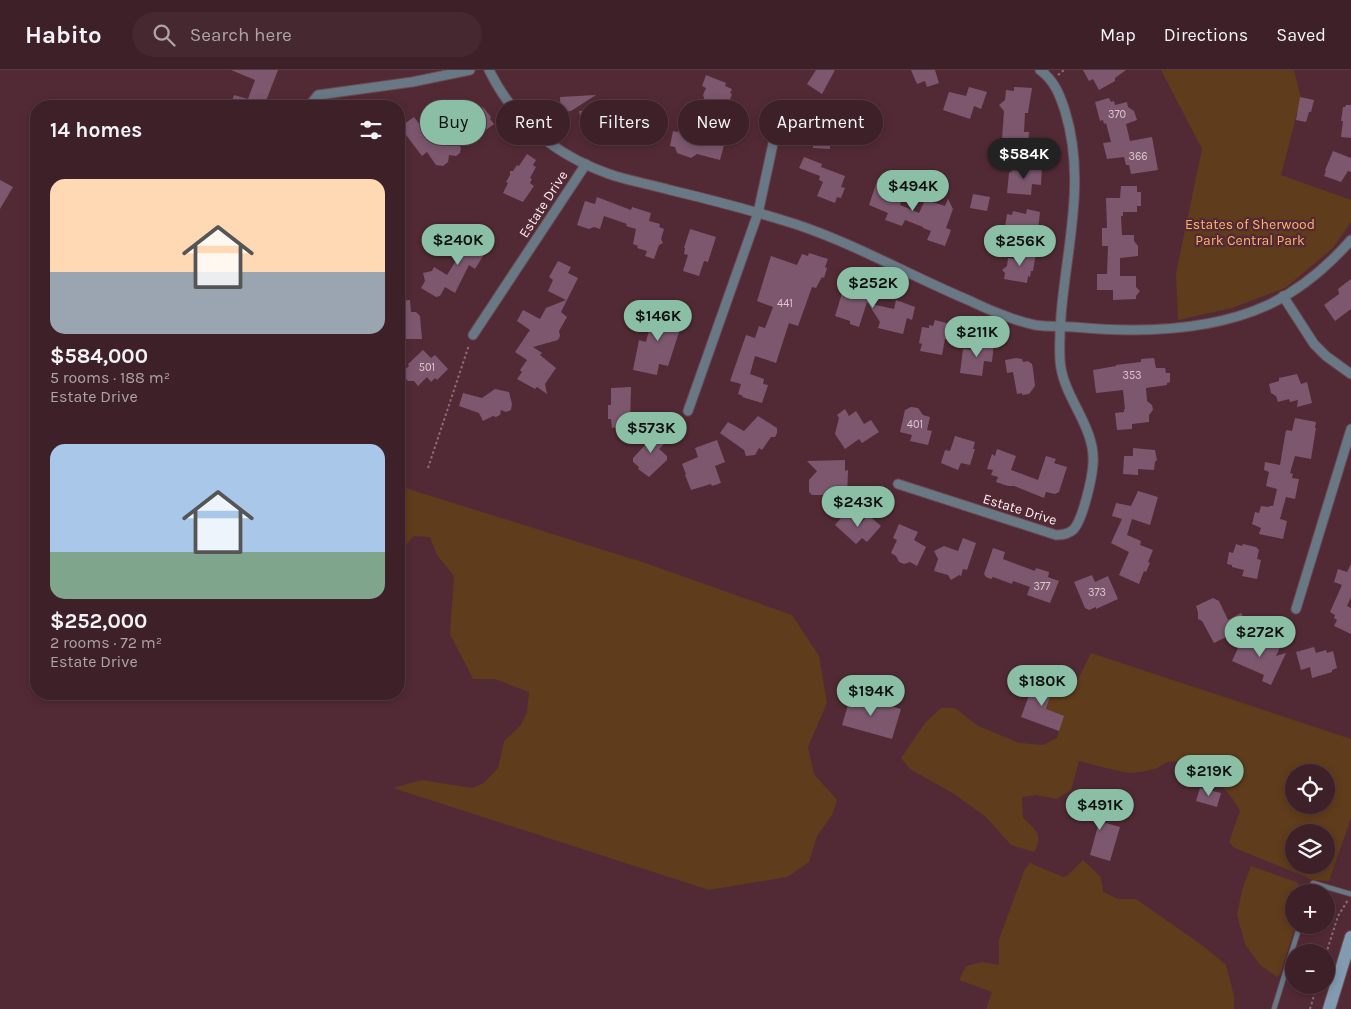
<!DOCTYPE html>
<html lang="en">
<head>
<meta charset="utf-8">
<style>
	:root { --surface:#3e2028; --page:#452830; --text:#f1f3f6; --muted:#ada3a8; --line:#573e45; --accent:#8abfa5 }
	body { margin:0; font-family:Karla,sans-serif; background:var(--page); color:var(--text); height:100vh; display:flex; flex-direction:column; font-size:19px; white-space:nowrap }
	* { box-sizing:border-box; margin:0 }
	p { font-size:16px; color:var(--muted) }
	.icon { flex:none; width:28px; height:28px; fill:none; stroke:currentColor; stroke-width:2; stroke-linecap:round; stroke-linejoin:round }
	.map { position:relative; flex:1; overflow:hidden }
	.panel { position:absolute; left:30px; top:30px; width:375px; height:600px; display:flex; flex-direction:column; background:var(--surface); border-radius:20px; box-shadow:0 2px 8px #0003,0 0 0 1px var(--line) }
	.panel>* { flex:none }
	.banner { position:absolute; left:420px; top:30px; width:475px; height:45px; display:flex; gap:10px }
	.controls { position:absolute; left:1285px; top:694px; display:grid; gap:10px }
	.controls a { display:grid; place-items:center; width:50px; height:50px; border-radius:50%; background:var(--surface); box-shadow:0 2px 8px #0003,0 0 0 1px var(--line); font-size:25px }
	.price { position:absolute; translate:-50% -42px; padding:0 11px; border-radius:18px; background:var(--accent); color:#111; font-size:16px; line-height:32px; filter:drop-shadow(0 1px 2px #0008) }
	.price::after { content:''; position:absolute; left:50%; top:30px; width:15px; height:11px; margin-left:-8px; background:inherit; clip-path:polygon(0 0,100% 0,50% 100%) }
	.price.on { background:#222; color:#fff }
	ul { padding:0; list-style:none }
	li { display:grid; align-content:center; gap:10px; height:265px; padding:0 20px }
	li span { display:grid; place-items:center; height:155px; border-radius:15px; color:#555 }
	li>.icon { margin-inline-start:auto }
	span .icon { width:90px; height:90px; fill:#fffc; stroke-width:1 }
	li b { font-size:21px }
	h2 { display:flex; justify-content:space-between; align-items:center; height:60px; padding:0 20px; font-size:21px }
	.tag { padding:0 18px; border-radius:22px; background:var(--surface); box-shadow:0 2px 8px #0003,0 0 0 1px var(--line); font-size:18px; line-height:45px }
	.tag.on { background:var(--accent); color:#111 }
	header { display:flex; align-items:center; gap:30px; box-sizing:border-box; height:70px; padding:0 25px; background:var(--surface); border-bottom:1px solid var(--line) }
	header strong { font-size:24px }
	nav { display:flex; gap:28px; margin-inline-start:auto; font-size:18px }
	.search { width:350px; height:45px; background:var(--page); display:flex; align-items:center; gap:12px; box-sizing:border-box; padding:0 18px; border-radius:28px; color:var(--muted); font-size:19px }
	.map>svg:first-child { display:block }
</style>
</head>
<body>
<header>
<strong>Habito</strong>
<div class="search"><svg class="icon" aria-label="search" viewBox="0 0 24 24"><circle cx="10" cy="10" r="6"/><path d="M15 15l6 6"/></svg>Search here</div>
<nav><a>Map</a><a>Directions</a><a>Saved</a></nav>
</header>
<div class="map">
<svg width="1351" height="939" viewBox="0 0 1351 939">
	<rect width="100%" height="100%" fill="#522a35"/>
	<!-- green -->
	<g fill="#5f3c1b" fill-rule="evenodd">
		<path d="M1161,0H1294L1301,28L1281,105L1351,130V152L1332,179L1285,218L1232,238L1178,250L1176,203L1202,79Z"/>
		<path d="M399,416L645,493L792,545L819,586L827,633L808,677L814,704L837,730L832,745L817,766L809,792L787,807L709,820L393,718L422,710L472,718L484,713L498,698L504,671L520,656L527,643L529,622L495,609H473L450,564L454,506L437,485L430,467L414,466L399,482Z"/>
		<path d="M1091,583L1351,669V748L1329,811L1313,810L1235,778L1229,772L1240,741C1228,718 1197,686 1168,692C1163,693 1159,698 1154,699C1147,701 1131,704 1124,702C1109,699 1094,695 1079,691L1071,720L1057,729L1036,725L1022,727L1023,748C1035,759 1044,765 1034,782L1011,775L985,746L954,724L910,699L901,688L925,653L941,638H955L978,656L1019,673L1043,675L1057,668L1059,661L1046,640L1054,615L1035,609L1046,602L1058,601L1056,609L1068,613H1076ZM1294,702H1326V735H1294ZM1294,762H1326V795H1294Z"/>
		<path d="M1083,790L1101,807L1103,822L1118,829H1136L1203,876L1226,895L1234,926V939H986L992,922L959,910L966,896L982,892L999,895V869L1025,799L1030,793L1063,807L1067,806Z"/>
		<path d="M1251,796L1296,812L1300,816L1302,822H1294V855H1296L1280,904L1277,907L1260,895L1245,874L1237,845L1242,820Z"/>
	</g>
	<!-- building -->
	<g fill="#7d576e">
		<path d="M231,0H278L264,36H230L234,25L248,29L255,10Z"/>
		<path d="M816,0H835L822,24L807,14Z"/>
		<path d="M911,0H935L939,13L927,17L925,11L917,14Z"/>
		<path d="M1083,0H1126L1115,8V11L1099,20L1093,9L1089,11Z"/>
		<path d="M706,5L726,13L725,16L732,19L730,23L732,24L723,48L702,40L705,31L703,25L706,18L702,16Z"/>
		<path d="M969,17L987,22L981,39L974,36L970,49L943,40L949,22L966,26Z"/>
		<path d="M1014,17L1032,18L1028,43H1025L1024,62H1029L1028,77L1011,76L1012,70L1002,69L1004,41L999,35L1005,30L1006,20L1014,21Z"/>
		<path d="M596,25L571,41L561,42L560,27Z"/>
		<path d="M1300,27L1314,30L1311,42H1309L1306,52L1296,50Z"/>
		<path d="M1109,28L1111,32L1114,31L1115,35L1127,32L1128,37L1134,41L1137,50L1126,54L1130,71L1152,67L1158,100L1131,104L1129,95H1126L1124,87L1107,89L1103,73L1111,72L1106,53L1104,54L1103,50L1100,51L1095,32Z"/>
		<path d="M471,31L478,40L483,37L491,47L490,49L494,54L483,62L479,57L469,65L450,62L461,78L460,83L456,86L449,85L448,92L443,96L436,95L427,82L422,86L400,57L414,47L428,65L435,60L437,61L453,48L451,46L458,39Z"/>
		<path d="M1346,35H1351V68L1341,67L1343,51H1341L1343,37H1345Z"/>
		<path d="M819,38L845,41L854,52L853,64H849L846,73L830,72V79L813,78L814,57L818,58Z"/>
		<path d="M607,39L608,48H601V56L586,57L582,56L579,41Z"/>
		<path d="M679,59L703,63L702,70L724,75L720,90L697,84L691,88L677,83L675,77L670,76L673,61L678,62Z"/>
		<path d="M1333,81L1351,88V102L1348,101L1341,112L1324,106L1326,101L1325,100Z"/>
		<path d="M527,84L536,90L533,95L536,97L530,108L532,109L530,113L534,116L523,132L503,123L508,113L506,112L510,105V101H513L517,95L519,96Z"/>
		<path d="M804,87L822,94L821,97L845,106L841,117L845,118L841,128L837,127L835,133L817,126L823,112L819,110L820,106L799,98Z"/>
		<path d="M1029,95L1042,96L1041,115L1032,114L1031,125L1007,123L1009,103L1013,100L1028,102Z"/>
		<path d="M878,108L885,111L889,119L898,116L904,118L903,126L900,135L919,143L925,130L945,136L948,129L953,139L946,158L951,160L945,176L927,170L931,161L923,158V157L905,150L902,156L885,150L888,143L869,135Z"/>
		<path d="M0,110L13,117L0,139Z"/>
		<path d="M1121,116H1137V122H1141V136H1137V142H1123V146H1121L1122,165H1134V171L1138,176V186L1120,188V206H1136V217L1140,221L1136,226V229L1113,230V220H1097V204H1107L1108,176H1102V158H1107L1106,128H1120Z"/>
		<path d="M973,124L990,127L987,141L970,138Z"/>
		<path d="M597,127L631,140L632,137L651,143L649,151L660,154L659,157L664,159L661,169L663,173L659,175L654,189L645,186L647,181L637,178L638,176L633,174L636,159L626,156L627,154L604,146L600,159L594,157L589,159L577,155L585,131L595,134Z"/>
		<path d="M1027,139L1040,142L1038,160L1026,158L1024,169L1007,165L1009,158L1005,157L1007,144L1012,145L1013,141L1026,144Z"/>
		<path d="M690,159L716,167L708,192L704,191L699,206L683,201L688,185L684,184L685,178H684Z"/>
		<path d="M475,160L493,170L475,199L469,195L455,223L445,217L440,226L436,227L421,218L425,211L423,203L432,201L434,197L447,205L462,181L460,180L467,168L469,170Z"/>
		<path d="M1017,180L1036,183L1033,201H1031L1030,207L1028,206L1027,213L1004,209L1005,203L1002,200L1007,196L1008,188L1015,189Z"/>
		<path d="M809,183L828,189L825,197L827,198L824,208L822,207L816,218L812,217L798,256L789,253L776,293L755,286L750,304L764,309L763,314L768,315L762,333L742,327L743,326L738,324L741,314L730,311L746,265L755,268L759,256L765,258L773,237L757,231L770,189L771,186L797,195L802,184L808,186Z"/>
		<path d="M558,191L571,197L568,203L578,208L561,242L567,247L559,261L560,266L558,270L533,277L542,283L540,285L556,298L545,314L547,324L537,317L535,319L517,309L522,302L520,300L527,290L515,282L530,260L517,251L523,240L540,249L546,238L566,230L548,221L553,210L549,207Z"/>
		<path d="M1351,209V239L1335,251L1324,235L1339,224L1338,219Z"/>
		<path d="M858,211L877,218L871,234L894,239L896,230L915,237L912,250L907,248L903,264L878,258L880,252L867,232L859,257L850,254V251L835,246L843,220L848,222L849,218L856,220Z"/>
		<path d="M410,230L411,242H416L420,246L422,269H406V260H399V231Z"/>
		<path d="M661,236L675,238L673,248L683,250L668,296L659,294L657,305L633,300L639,270L646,272L655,237L660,238Z"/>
		<path d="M935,250L954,255L951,270L945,269L942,285L920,281L922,274L919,273L922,257L929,258V255L933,256Z"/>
		<path d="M976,271L994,272L992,292L984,291L982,306L960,303L963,279L975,280Z"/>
		<path d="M423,280L431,288L435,285L448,299L437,310L435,308L431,312L427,307L418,316L414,311H408L401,303L409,296L408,294Z"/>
		<path d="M1016,288L1022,289L1023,292L1028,291L1032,294L1033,299L1035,316L1029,324L1022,325V323L1017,324L1013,302L1007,303L1005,290Z"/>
		<path d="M1154,288L1156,298H1165L1166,303H1170V312L1167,313V315L1146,318L1147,331L1152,335L1153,340L1149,345V352L1132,354V359L1117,360L1115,343L1124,342V339H1125L1123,320L1096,323L1093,300L1116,296V295L1141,292V289Z"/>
		<path d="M1297,304L1301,314L1307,312L1312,333L1297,337L1298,330L1290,332L1289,329L1278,332L1276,326L1271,323L1269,314L1279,311V308Z"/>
		<path d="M631,317L630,355L612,358L611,349H608V335H611V318Z"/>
		<path d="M495,319L509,322L512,334L511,340L506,342L501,340L500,345L496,347L493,346L483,351L479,343L459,336L463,323L482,328Z"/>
		<path d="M911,337L918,338L923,345L930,347L927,360L932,361L928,375L910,371L912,365L900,362L905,340Z"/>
		<path d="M845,339L849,346L856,341L864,354L871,350L879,362L862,373L859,369L845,379L835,364L839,348L837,345Z"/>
		<path d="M758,346L777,358V363L775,367H771L762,380L759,378L755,385L746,386L744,380L720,363L728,352L744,361Z"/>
		<path d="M1295,348L1316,352L1315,358H1316L1311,389L1295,386L1290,403L1293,404L1292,408L1299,409L1295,429L1286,427L1280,449L1287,451L1283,469L1259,464L1261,458L1252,454L1255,442L1259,443L1261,436L1268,437L1270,436H1273L1277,419L1266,416L1269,402L1264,400L1265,392L1280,395L1286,360L1292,361Z"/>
		<path d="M652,359L667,371L659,379L667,386V390L649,407L638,399L639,397L633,392V388L645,375L640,371Z"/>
		<path d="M955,366L975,372L973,379H975L970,395L961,393L958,400L941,393L945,380L950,381Z"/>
		<path d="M717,370L725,392L715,396L721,413L712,416L711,414L691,420L685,405L686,404L682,394L698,387L695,378Z"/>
		<path d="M1133,378L1155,380L1157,390L1155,392L1154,400L1138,399V405L1123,404L1124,386H1133Z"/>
		<path d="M997,379L1016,386L1011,400L1038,410L1046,386L1056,389L1054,393L1067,397L1059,422L1055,424L1046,422L1044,428L1014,416H1008L996,412L998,407L991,405L993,400L987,399L992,384L995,386Z"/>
		<path d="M845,390V401L848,400L847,429H831V425H812L809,422V410L817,401L807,391Z"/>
		<path d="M1138,421L1158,427L1150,455L1132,449L1127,465L1141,471L1140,475L1153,480L1148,492L1150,493L1146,502L1144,501L1139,514L1119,505L1129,482L1111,473L1122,449L1112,446L1116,433L1131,436Z"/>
		<path d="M847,441L861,453L868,445L881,456L867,472L862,468L856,474L835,455Z"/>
		<path d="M899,454L918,462L914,470L926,477L917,496L910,492L904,494L899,492L896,486L891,483L897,470L893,468Z"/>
		<path d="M963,468L976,473L967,500L963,499L961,506L959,505L951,510L948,505L934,501L938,489L934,481L944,476L958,481Z"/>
		<path d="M1236,474L1242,476L1243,474L1256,477L1259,480L1257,489L1261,490L1257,509L1242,506L1244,500L1232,497V495L1227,494L1229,482L1233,483Z"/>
		<path d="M993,478L1005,482L1003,489L1035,501L1036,498L1049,502L1048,507L1059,511L1050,533L1027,525L1030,517L1013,511L1012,514L993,507L991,509L986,507L984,504Z"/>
		<path d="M1351,494V527L1347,536L1351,538V564L1334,556L1337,550L1334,548L1335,545L1330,542L1342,515L1334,512L1338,499L1347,502Z"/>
		<path d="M1092,505L1095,512L1108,506L1118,529L1096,539V537L1089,540L1085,538L1074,512Z"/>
		<path d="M1213,528L1219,531L1228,550L1241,543L1248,556L1214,573L1202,551L1198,549V542L1196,536Z"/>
		<path d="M1243,567L1264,577L1268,569L1281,575L1276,586L1286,583L1271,615L1262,611L1264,605L1232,591Z"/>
		<path d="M1314,577L1316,583L1326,580L1327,583L1333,581L1337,598L1332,600V602L1312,608L1310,597L1301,600L1296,582Z"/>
		<path d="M1035,609L1054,615L1046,639L1064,646L1059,661L1021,647Z"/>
		<path d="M851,625L901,639L892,669L842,655Z"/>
		<path d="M1200,718L1221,723L1217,737L1196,731Z"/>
		<path d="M1080,731L1106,738L1102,752L1120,757L1110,791L1090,785L1099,752L1076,746Z"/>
	</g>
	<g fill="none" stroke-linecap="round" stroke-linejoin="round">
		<!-- lane casing -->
		<g stroke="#6e4953" stroke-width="6">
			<g id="lane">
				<path d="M1310,822L1313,813L1351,824"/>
				<path d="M1274,939L1300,855"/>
			</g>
		</g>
		<!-- street casing -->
		<g stroke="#6e4953" stroke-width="11">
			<g id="street">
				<path d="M489,0C514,51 555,85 609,104C629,111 650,114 670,120C712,130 754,141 795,154C853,173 911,206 968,230C979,235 991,241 1003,245C1013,249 1025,253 1035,255C1048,257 1061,256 1074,257C1137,263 1209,262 1268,235C1300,220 1328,196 1351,170"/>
				<path d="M309,36L318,25L412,12L470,0"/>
				<path d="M1283,226L1314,274L1326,286L1351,304"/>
				<path d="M473,265L586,94"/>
				<path d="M688,341L758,143L776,60"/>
				<path d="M898,414L1056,465C1063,465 1069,464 1074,459C1083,448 1092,409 1093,394C1096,356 1062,327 1060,290C1056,206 1091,125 1065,41C1060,25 1054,10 1040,0"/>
				<path d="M1296,539L1351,359"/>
			</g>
		</g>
		<!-- secondary casing -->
		<g stroke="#6e4953" stroke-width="14">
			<path id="secondary" d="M1329,939L1351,867"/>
		</g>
		<!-- path -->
		<g stroke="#8d6d75" stroke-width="2" stroke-dasharray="2.5 2.5" stroke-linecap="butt">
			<path d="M1058,5L1064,0"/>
			<path d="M428,398L469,275"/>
			<path d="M1326,884L1338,846L1348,830"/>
			<path d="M1310,939L1317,915"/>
		</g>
		<!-- lane -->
		<use href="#lane" stroke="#687885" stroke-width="4.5"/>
		<!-- street -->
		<use href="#street" stroke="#687885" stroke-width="9"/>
		<!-- secondary -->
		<use href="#secondary" stroke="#829bb0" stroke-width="12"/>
	</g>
	<g text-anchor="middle" stroke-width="4.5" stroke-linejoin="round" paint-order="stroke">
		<!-- number labels -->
		<g font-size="11" fill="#dec8d0">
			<text x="1117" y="48">370</text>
			<text x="1138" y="90">366</text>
			<text x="785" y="237">441</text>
			<text x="427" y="301">501</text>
			<text x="1132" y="309">353</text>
			<text x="915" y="358">401</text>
			<text x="1042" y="520">377</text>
			<text x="1097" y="526">373</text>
		</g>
		<!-- street labels -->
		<g font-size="14" fill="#feeef1" stroke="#522a35">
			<text transform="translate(543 134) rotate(-57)" y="5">Estate Drive</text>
			<text transform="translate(1020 439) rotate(17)" y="5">Estate Drive</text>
		</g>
		<!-- park labels -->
		<g font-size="14" fill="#ffb26a" stroke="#522a35">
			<text x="1250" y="159">Estates of Sherwood<tspan x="1250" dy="16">Park Central Park</tspan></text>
		</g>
	</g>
</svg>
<div class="controls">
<a><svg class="icon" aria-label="locate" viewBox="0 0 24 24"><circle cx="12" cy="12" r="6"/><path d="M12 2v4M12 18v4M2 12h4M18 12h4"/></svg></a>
<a><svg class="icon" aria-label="layers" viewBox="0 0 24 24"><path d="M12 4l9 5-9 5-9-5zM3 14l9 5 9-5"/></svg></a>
<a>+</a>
<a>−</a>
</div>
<b class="price on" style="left:1024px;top:110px">$584K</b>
<b class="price" style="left:913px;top:142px">$494K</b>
<b class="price" style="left:458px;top:196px">$240K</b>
<b class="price" style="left:1020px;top:197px">$256K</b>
<b class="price" style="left:873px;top:239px">$252K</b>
<b class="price" style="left:658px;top:272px">$146K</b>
<b class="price" style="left:977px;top:288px">$211K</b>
<b class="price" style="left:651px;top:384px">$573K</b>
<b class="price" style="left:858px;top:458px">$243K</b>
<b class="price" style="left:1260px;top:588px">$272K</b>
<b class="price" style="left:1042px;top:637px">$180K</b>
<b class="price" style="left:871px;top:647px">$194K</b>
<b class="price" style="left:1209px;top:727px">$219K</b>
<b class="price" style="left:1100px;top:761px">$491K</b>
<div class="banner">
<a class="tag on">Buy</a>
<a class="tag">Rent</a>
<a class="tag">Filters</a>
<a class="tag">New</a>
<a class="tag">Apartment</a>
</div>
<section class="panel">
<h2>14 homes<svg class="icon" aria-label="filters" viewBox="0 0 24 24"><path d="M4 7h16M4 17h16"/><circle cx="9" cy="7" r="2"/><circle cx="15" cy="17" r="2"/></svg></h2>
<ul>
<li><span style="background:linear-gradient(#ffd9b3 60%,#9aa5b1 0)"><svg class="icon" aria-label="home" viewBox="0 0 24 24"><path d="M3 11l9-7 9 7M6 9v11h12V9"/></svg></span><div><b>$584,000</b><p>5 rooms · 188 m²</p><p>Estate Drive</p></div></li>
<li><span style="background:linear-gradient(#a9c7e8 70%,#7fa58c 0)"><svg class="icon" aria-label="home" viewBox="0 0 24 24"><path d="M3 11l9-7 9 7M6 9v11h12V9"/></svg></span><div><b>$252,000</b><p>2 rooms · 72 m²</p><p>Estate Drive</p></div></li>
</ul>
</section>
</div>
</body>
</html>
